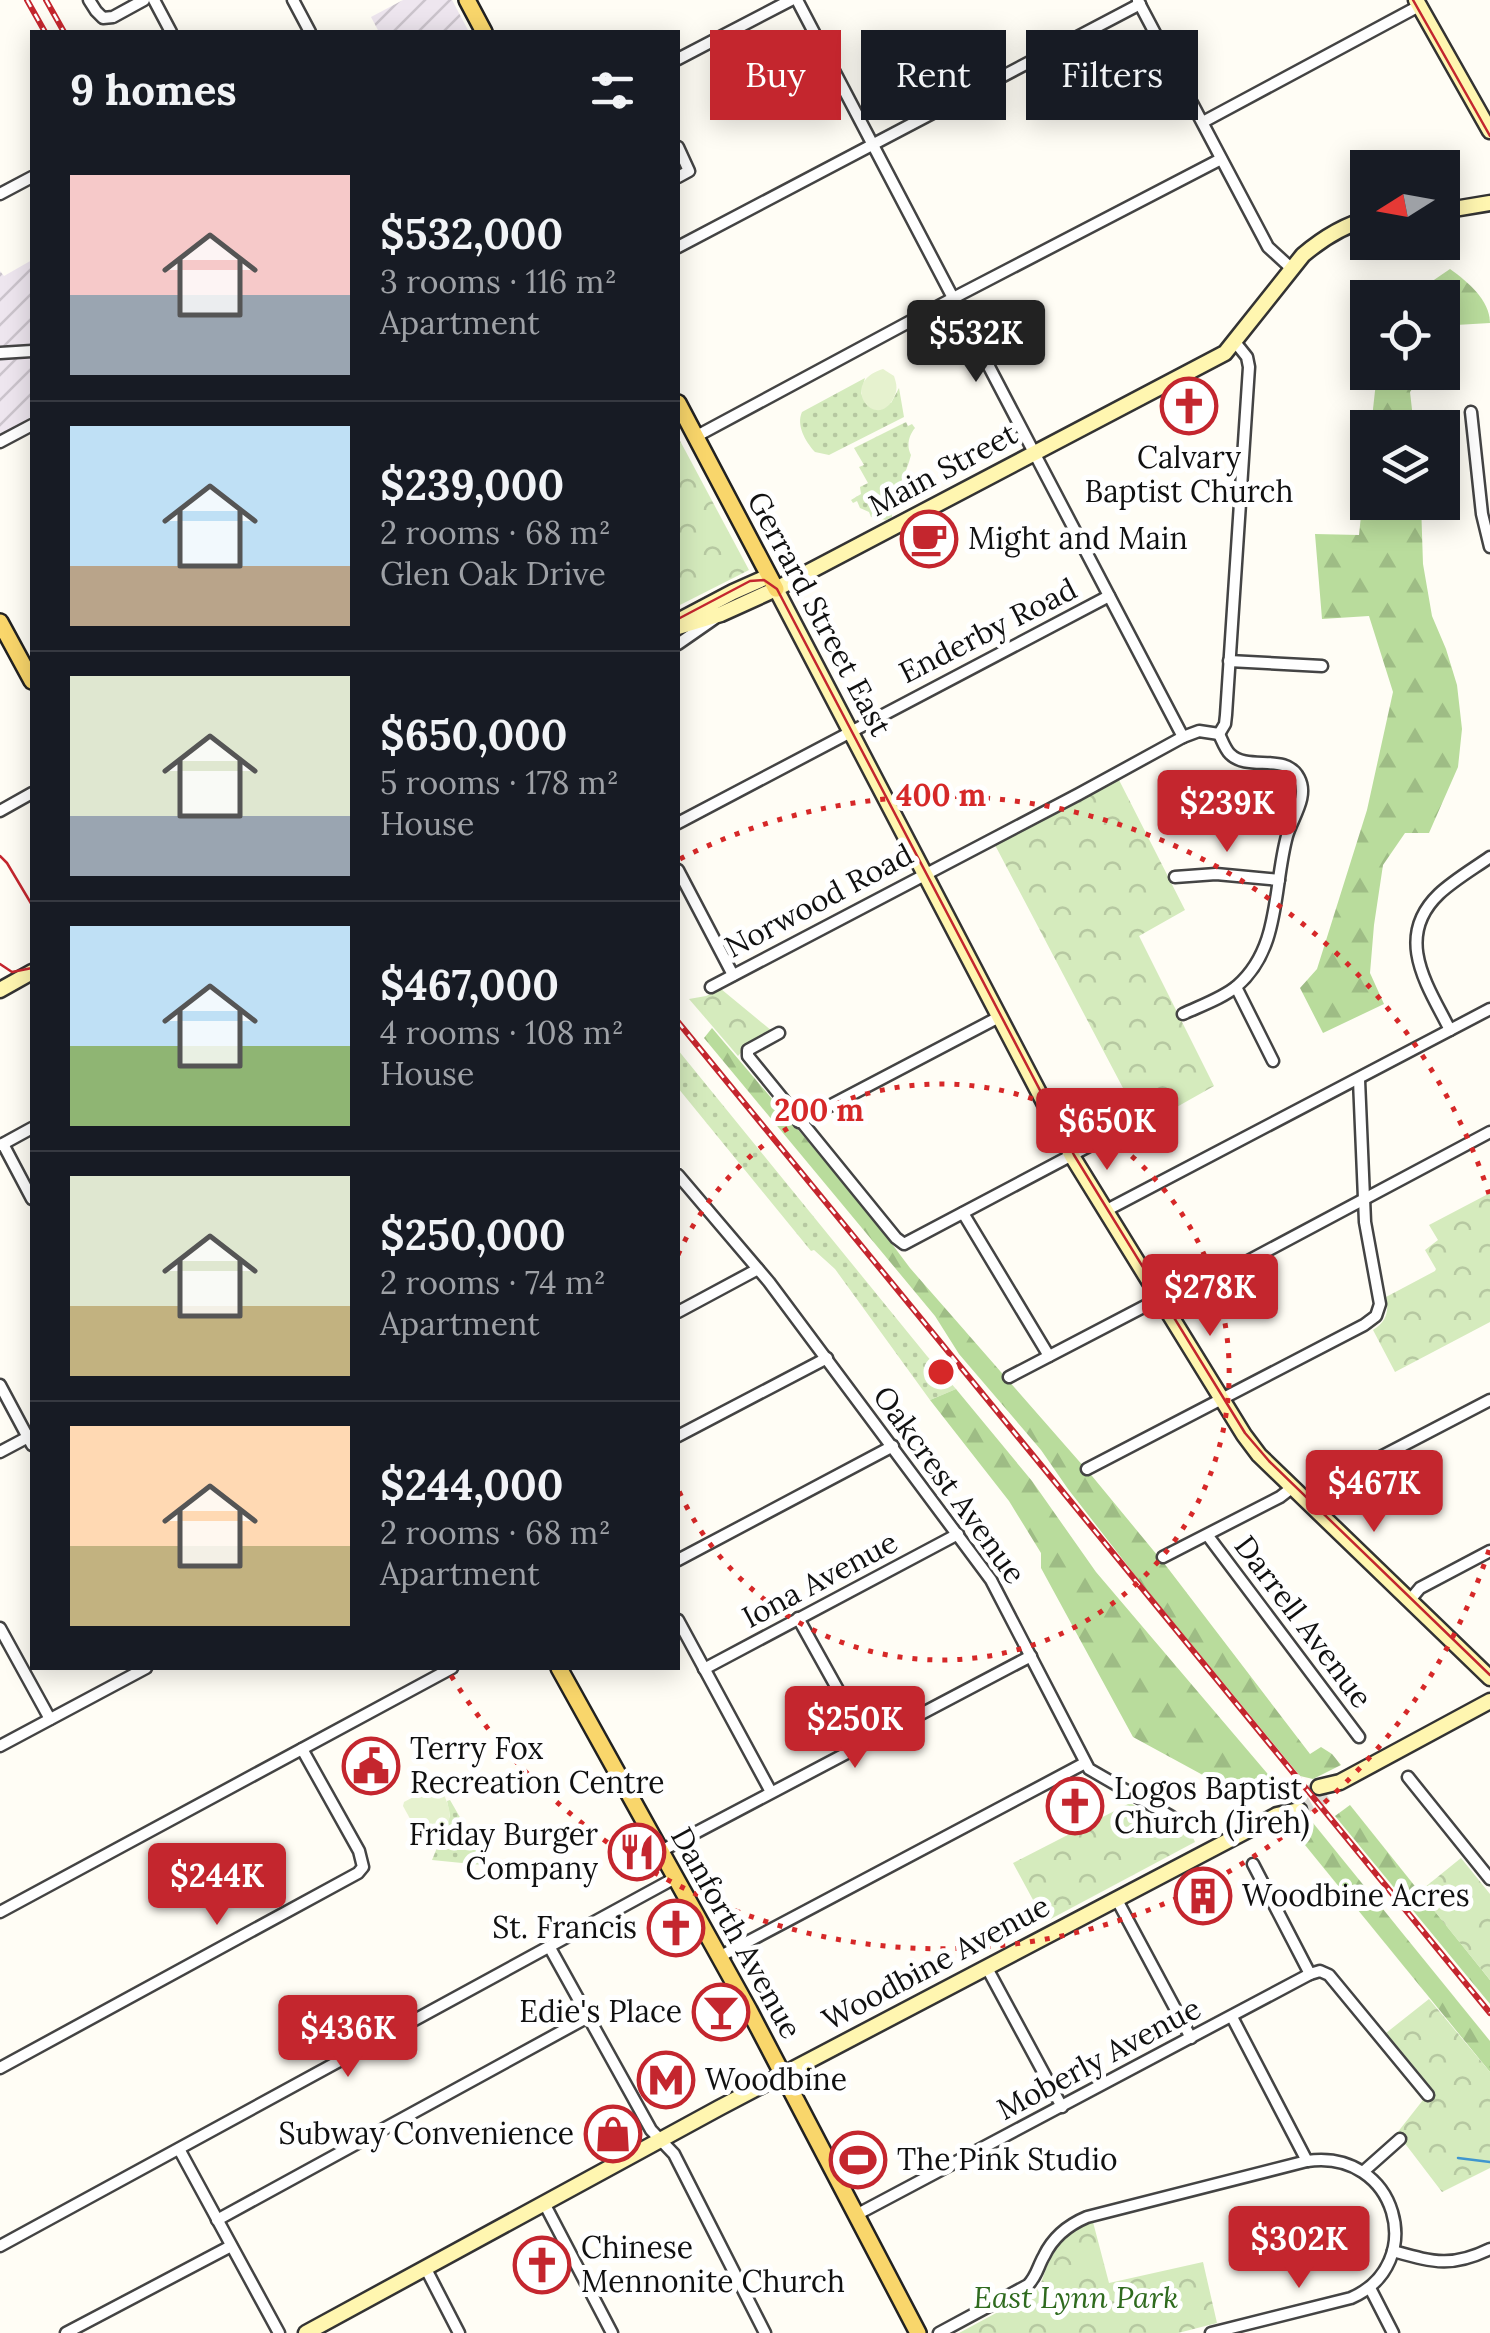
<!DOCTYPE html>
<html lang="en">
<head>
<meta charset="utf-8">
<style>
	:root { --surface:#171b24; --page:#242831; --text:#f1f3f6; --muted:#9ea1a6; --line:#363941; --accent:#c4262e }
	body { margin:0; font-family:Lora,serif; background:var(--page); color:var(--text); height:100vh; display:flex; flex-direction:column; font-size:38px; white-space:nowrap }
	* { box-sizing:border-box; margin:0 }
	p { font-size:32px; color:var(--muted) }
	.icon { flex:none; width:55px; height:55px; fill:none; stroke:currentColor; stroke-width:2; stroke-linecap:round; stroke-linejoin:round }
	.map { position:relative; flex:1; overflow:hidden }
	.drawer { position:absolute; left:30px; top:30px; width:650px; height:1640px; display:flex; flex-direction:column; background:var(--surface); border-radius:0px; box-shadow:0 5px 25px #0003 }
	.drawer>* { flex:none }
	.top-card { position:absolute; left:710px; top:30px; width:630px; height:90px; display:flex; gap:20px }
	.needle { width:65px; rotate:259deg }
	.buttons { position:absolute; left:1350px; top:150px; display:grid; gap:20px }
	.buttons a { display:grid; place-items:center; width:110px; height:110px; border-radius:0px; background:var(--surface); box-shadow:0 5px 25px #0003; font-size:50px }
	.price { position:absolute; translate:-50% -85px; padding:0 22px; border-radius:10px; background:var(--accent); color:#fff; font-size:32px; line-height:65px; filter:drop-shadow(0 2px 5px #0008) }
	.price::after { content:''; position:absolute; left:50%; top:60px; width:30px; height:22px; margin-left:-15px; background:inherit; clip-path:polygon(0 0,100% 0,50% 100%) }
	.price.selected { background:#222; color:#fff }
	ul { padding:0; list-style:none }
	li { display:flex; align-items:center; gap:30px; height:250px; padding:0 40px }
	li+li { border-top:2px solid var(--line) }
	li span { display:grid; place-items:center; flex:none; width:280px; height:200px; border-radius:0px; color:#555 }
	li>.icon { margin-inline-start:auto }
	span .icon { width:120px; height:120px; fill:#fffc; stroke-width:1 }
	li b { font-size:42px }
	h2 { display:flex; justify-content:space-between; align-items:center; height:120px; padding:0 40px; font-size:42px }
	.pill { padding:0 35px; border-radius:0px; background:var(--surface); box-shadow:0 5px 25px #0003; font-size:35px; line-height:90px }
	.pill.selected { background:var(--accent); color:#fff }
	.map>svg:first-child { display:block }
</style>
</head>
<body>
<div class="map">
<svg width="1490" height="2333" viewBox="0 0 1490 2333">
	<defs>
		<pattern id="industrial-furrows" width="10" height="10" patternUnits="userSpaceOnUse" patternTransform="scale(2.5)"><rect width="10" height="10" fill="#eee6ef"/><path d="M-1 1l2-2M0 10L10 0M9 11l2-2" fill="none" stroke="#cbc4cc"/></pattern>
		<pattern id="grass-dots" width="8" height="8" patternUnits="userSpaceOnUse" patternTransform="scale(2.5)"><rect width="8" height="8" fill="#d5ebbd"/><path d="M2 2h.1M6 6h.1" fill="none" stroke="#b6c8a1" stroke-width="1.8" stroke-linecap="round"/></pattern>
		<pattern id="forest-firs" width="22" height="20" patternUnits="userSpaceOnUse" patternTransform="scale(2.5)"><rect width="22" height="20" fill="#b9dc9c"/><path d="M5 1l3.5 6h-7zM16 11l3.5 6h-7z" fill="#9ebc85"/></pattern>
		<pattern id="park-crowns" width="20" height="18" patternUnits="userSpaceOnUse" patternTransform="scale(2.5)"><rect width="20" height="18" fill="#d5ebbd"/><path d="M2 6a3 3 0 1 1 6 0M12 15a3 3 0 1 1 6 0" fill="none" stroke="#b6c8a1"/></pattern>
	</defs>
	<rect width="100%" height="100%" fill="#fffdf5"/>
	<!-- industrial -->
	<g fill="url(#industrial-furrows)">
		<path d="M403,0H452L469,32H379L371,17Z"/>
		<path d="M32,260V428L0,445V271L4,276Z"/>
	</g>
	<!-- grass -->
	<g fill="url(#grass-dots)">
		<path d="M865,378L861,393L866,403H891L899,388L904,417L829,455L815,452C805,441 796,425 802,412Z"/>
		<path d="M906,422L908,426L912,424L915,428C909,435 906,446 911,455C906,476 891,497 892,517L886,520L871,517L869,512L860,508L857,501L853,503L851,500L861,494L860,487L868,483L859,467L864,465L854,448Z"/>
		<path d="M678,1050L927,1356L956,1389L930,1400L835,1269L814,1250L811,1251L678,1088Z"/>
		<path d="M450,1800L484,1859L485,1863L482,1865L432,1860L450,1816L447,1801Z"/>
	</g>
	<!-- forest -->
	<g fill="url(#forest-firs)">
		<path d="M1450,269C1468,282 1490,300 1490,323L1456,325L1443,344L1442,298L1409,297Z"/>
		<path d="M1377,373H1423L1410,392L1414,427H1371Z"/>
		<path d="M1367,457L1368,502L1421,503L1423,564L1432,616L1446,649L1457,685L1462,729L1458,767L1429,833H1405L1383,865L1374,925L1370,973L1384,1004L1323,1033L1300,988L1317,969L1367,810L1393,692L1369,616L1322,619L1315,534L1359,535Z"/>
		<path d="M712,1028L871,1216L910,1268L1092,1476L1167,1567L1310,1754L1321,1747L1332,1754L1341,1765L1313,1779L1300,1776L1138,1579L1068,1489L1041,1450L959,1354L935,1316L704,1038Z"/>
		<path d="M956,1389L1032,1481L1096,1572L1277,1785L1240,1803L1211,1785L1212,1780L1133,1737L1041,1568V1553L1009,1501L930,1400Z"/>
		<path d="M1350,1805L1490,1980V2004L1335,1816Z"/>
		<path d="M1309,1818L1490,2041V2072L1296,1834Z"/>
	</g>
	<!-- park -->
	<g fill="url(#park-crowns)">
		<path d="M678,437L749,570L678,606Z"/>
		<path d="M1119,780L1185,910L1139,936L1214,1086L1143,1126L995,845Z"/>
		<path d="M721,989L772,1031C761,1042 747,1045 738,1056L689,999L706,996Z"/>
		<path d="M1490,1193V1322L1395,1372L1373,1330C1387,1321 1389,1311 1386,1297L1435,1271L1436,1269L1425,1250L1438,1240L1429,1225Z"/>
		<path d="M1130,1803L1160,1819L1171,1829L1182,1814L1195,1842L1045,1922L1013,1863Z"/>
		<path d="M1461,1858L1490,1894V1980L1419,1892Z"/>
		<path d="M1429,1999L1490,2072V2168L1442,2192L1397,2133L1423,2100L1434,2091L1386,2033Z"/>
		<path d="M1093,2222L1109,2283L1203,2262L1217,2323L1178,2333H959L1035,2292C1042,2284 1042,2279 1046,2269C1055,2246 1069,2231 1093,2222Z"/>
	</g>
	<!-- pitch -->
	<g fill="#e6f2cf">
		<path d="M883,369L894,376C897,385 898,390 893,399C876,432 837,383 883,369Z"/>
		<path d="M434,1786L441,1789C457,1820 451,1827 424,1844L403,1806L404,1802Z"/>
	</g>
	<g fill="none" stroke-linecap="round" stroke-linejoin="round">
		<!-- stream -->
		<path stroke="#3f96cf" stroke-width="2.5" d="M1458,2158L1490,2162"/>
		<!-- secondary-tunnel -->
		<g stroke="#dbdad3" stroke-width="14" stroke-dasharray="14 7" stroke-linecap="butt">
			<path d="M1292,1802L1319,1787"/>
			<path d="M1299,1810L1327,1795"/>
		</g>
		<!-- street casing -->
		<g stroke="#444" stroke-width="15">
			<g id="street">
				<path d="M89,0L96,11L103,18L113,17L144,0"/>
				<path d="M154,0L171,32"/>
				<path d="M293,0L310,32"/>
				<path d="M797,0L1183,737"/>
				<path d="M1138,1L1268,247L1292,269"/>
				<path d="M678,59L791,0"/>
				<path d="M1203,122L1419,6"/>
				<path d="M678,147L689,171L678,177"/>
				<path d="M0,194L32,177"/>
				<path d="M678,247L1140,4"/>
				<path d="M0,353L32,351"/>
				<path d="M1471,412L1482,514L1490,547"/>
				<path d="M695,437L961,294L1221,159"/>
				<path d="M0,442L32,425"/>
				<path d="M678,644L714,619"/>
				<path d="M1229,661L1322,666"/>
				<path d="M1219,734L1225,724L1226,715L1249,367L1247,357L1235,342"/>
				<path d="M0,811L32,793"/>
				<path d="M678,823L1109,596"/>
				<path d="M678,870L733,975"/>
				<path d="M1175,877L1216,874L1279,880"/>
				<path d="M711,987L1079,794L1183,737L1199,731L1219,734"/>
				<path d="M1236,987L1273,1061"/>
				<path d="M1183,1014C1200,1006 1223,998 1237,986C1281,948 1273,887 1287,836C1292,818 1309,797 1299,778C1286,752 1248,772 1230,754C1225,749 1222,740 1219,734"/>
				<path d="M1450,1030C1428,986 1393,938 1439,894C1454,880 1473,869 1490,857"/>
				<path d="M779,1033L748,1050V1056L896,1238L904,1244L1140,1119"/>
				<path d="M799,1122L999,1017"/>
				<path d="M3,1144L32,1199"/>
				<path d="M1,1145L32,1128"/>
				<path d="M678,1175L769,1282L991,1580L1089,1769L1172,1817"/>
				<path d="M1105,1211L1490,1009"/>
				<path d="M963,1213L1049,1356"/>
				<path d="M678,1312L758,1269"/>
				<path d="M1009,1377L1149,1304L1175,1300L1490,1132"/>
				<path d="M0,1385L32,1445"/>
				<path d="M678,1436L827,1358"/>
				<path d="M0,1452L32,1435"/>
				<path d="M1087,1469L1364,1325L1376,1316L1380,1304L1365,1222L1359,1080"/>
				<path d="M1308,1502L1325,1486L1490,1400"/>
				<path d="M1208,1536L1359,1737"/>
				<path d="M1163,1557L1280,1497L1293,1487"/>
				<path d="M678,1560L893,1446"/>
				<path d="M1410,1600L1420,1588L1490,1551"/>
				<path d="M798,1618L867,1742"/>
				<path d="M678,1620L771,1792"/>
				<path d="M0,1628L50,1719"/>
				<path d="M704,1669L958,1534"/>
				<path d="M0,1746L146,1668"/>
				<path d="M1408,1777L1490,1879"/>
				<path d="M661,1851L1031,1656"/>
				<path d="M1253,1864L1310,1974L1320,1971L1329,1975L1428,2095"/>
				<path d="M1116,1898L1191,2038"/>
				<path d="M0,1912L452,1668"/>
				<path d="M550,1948L651,2130L674,2154L765,2333"/>
				<path d="M719,1957L1085,1763"/>
				<path d="M987,1968L1062,2107"/>
				<path d="M1232,2017L1307,2161"/>
				<path d="M0,2068L358,1873L363,1867L359,1851L302,1749"/>
				<path d="M179,2149L279,2333"/>
				<path d="M1364,2171L1400,2139"/>
				<path d="M544,2203L612,2333"/>
				<path d="M856,2215L1310,1974"/>
				<path d="M217,2220L588,2017"/>
				<path d="M0,2246L675,1878"/>
				<path d="M1393,2251C1433,2262 1451,2268 1490,2249"/>
				<path d="M426,2269L459,2333"/>
				<path d="M1370,2288L1393,2333"/>
				<path d="M66,2333L231,2246"/>
				<path d="M939,2333L1028,2285C1037,2276 1038,2266 1044,2256C1053,2237 1068,2225 1087,2217L1307,2161C1397,2148 1429,2264 1351,2298L1211,2333"/>
			</g>
		</g>
		<!-- secondary casing -->
		<g stroke="#333" stroke-width="19">
			<g id="secondary">
				<path d="M1416,0L1490,131"/>
				<path d="M1442,211L1490,203"/>
				<path d="M776,589L1072,1156L1244,1435L1259,1455L1490,1678"/>
				<path d="M680,620L733,592L769,576"/>
				<path d="M678,627L721,614L776,589L1225,353L1303,255C1322,239 1344,225 1368,219"/>
				<path d="M0,990L32,972"/>
				<path d="M1319,1787L1340,1782L1490,1701"/>
				<path d="M306,2333L719,2108L1277,1815L1299,1810"/>
			</g>
		</g>
		<!-- primary casing -->
		<g stroke="#222" stroke-width="20">
			<g id="primary">
				<path d="M467,0L484,32"/>
				<path d="M678,403L776,589"/>
				<path d="M0,622L32,681"/>
				<path d="M559,1668L749,2010L918,2333"/>
			</g>
		</g>
		<!-- street -->
		<use href="#street" stroke="#fff" stroke-width="10"/>
		<!-- secondary -->
		<use href="#secondary" stroke="#fff6b0" stroke-width="14"/>
		<!-- primary -->
		<use href="#primary" stroke="#f9d66b" stroke-width="15"/>
		<!-- tram -->
		<g stroke="#c4262e" stroke-width="2.5">
			<path d="M1413,0L1490,136"/>
			<path d="M678,619L750,581L764,580L777,589L1074,1155L1245,1433L1269,1461L1490,1675"/>
			<path d="M0,856L7,863L32,905"/>
			<path d="M0,964L12,972L32,968"/>
		</g>
		<!-- rail casing -->
		<g stroke="#c4262e" stroke-width="6">
			<g id="rail">
				<path d="M27,0L45,32"/>
				<path d="M46,0L64,32"/>
				<path d="M678,1022L1490,2013"/>
			</g>
		</g>
		<!-- rail -->
		<use href="#rail" stroke="#fff" stroke-width="2.5" stroke-dasharray="8" stroke-linecap="butt"/>
	</g>
	<!-- distance rings -->
	<g fill="none" stroke="#d62828" stroke-width="5" stroke-dasharray="5 10">
		<path d="M678 1255A288 288 0 1 1 678 1489"/>
		<path d="M1489 1550A576 576 0 0 1 447 1669M680 859A576 576 0 0 1 1489 1194"/>
	</g>
	<!-- icons -->
	<defs>
		<g id="church-ring" transform="scale(2.875)"><circle r="9.5" fill="#fff" stroke="#c4262e" stroke-width="1.5"/><path d="M-1.2-6h2.4v3.5h3.3v2.4h-3.3V6h-2.4V-.1h-3.3v-2.4h3.3Z" fill="#c4262e"/></g>
		<g id="cafe-ring" transform="scale(2.875)"><circle r="9.5" fill="#fff" stroke="#c4262e" stroke-width="1.5"/><path d="M-5.5-4.5H6V0H3Q3 3.5 0 3.5H-2.5Q-5.5 3.5-5.5 0ZM3-3.2v2h1.7v-2ZM-6 4.5H4V6H-6Z" fill="#c4262e"/></g>
		<g id="civic-ring" transform="scale(2.875)"><circle r="9.5" fill="#fff" stroke="#c4262e" stroke-width="1.5"/><path d="M-.6-6.5H3V-4.5H.6V-3L4-1V1h2V6H-6V1h2V-1L-.6-3ZM-1.2 2.5V6h2.4V2.5Z" fill="#c4262e"/></g>
		<g id="restaurant-ring" transform="scale(2.875)"><circle r="9.5" fill="#fff" stroke="#c4262e" stroke-width="1.5"/><path d="M-5-6h1v4h1v-4h1v4h1v-4h1v5L-1.5 .5V6h-2V.5L-5-1ZM5-6V6H3V1.5H1.5Q1.5-4 5-6Z" fill="#c4262e"/></g>
		<g id="building-ring" transform="scale(2.875)"><circle r="9.5" fill="#fff" stroke="#c4262e" stroke-width="1.5"/><path d="M-4-6H4V6H1V3H-1V6H-4ZM-2.5-4.3h1.7v1.8h-1.7ZM.8-4.3h1.7v1.8H.8ZM-2.5-1h1.7V.8h-1.7ZM.8-1h1.7V.8H.8Z" fill="#c4262e"/></g>
		<g id="bar-ring" transform="scale(2.875)"><circle r="9.5" fill="#fff" stroke="#c4262e" stroke-width="1.5"/><path d="M-6-5H6L.8 .8V4.5H3.5V6h-7V4.5H-.8V.8Z" fill="#c4262e"/></g>
		<g id="metro-ring" transform="scale(2.875)"><circle r="9.5" fill="#fff" stroke="#c4262e" stroke-width="1.5"/><path d="M-5.5 5V-5H-3L0 0L3-5H5.5V5H3V-.5L0 4L-3-.5V5Z" fill="#c4262e"/></g>
		<g id="shop-ring" transform="scale(2.875)"><circle r="9.5" fill="#fff" stroke="#c4262e" stroke-width="1.5"/><path d="M-5-2.5h2.3a2.7 3.5 0 0 1 5.4 0H5L5.5 6h-11ZM-1.5-2.5h3a1.5 2.3 0 0 0-3 0Z" fill="#c4262e"/></g>
		<g id="stadium-ring" transform="scale(2.875)"><circle r="9.5" fill="#fff" stroke="#c4262e" stroke-width="1.5"/><path d="M0-5a6.5 5 0 1 0 0 10a6.5 5 0 1 0 0-10ZM-3.5-1.8h7v3.6h-7Z" fill="#c4262e"/></g>
	</defs>
	<g fill-rule="evenodd">
		<use href="#church-ring" x="1189" y="406"/>
		<use href="#cafe-ring" x="929" y="539"/>
		<use href="#civic-ring" x="371" y="1766"/>
		<use href="#church-ring" x="1075" y="1806"/>
		<use href="#restaurant-ring" x="637" y="1852"/>
		<use href="#building-ring" x="1203" y="1896"/>
		<use href="#church-ring" x="676" y="1928"/>
		<use href="#bar-ring" x="721" y="2012"/>
		<use href="#metro-ring" x="666" y="2080"/>
		<use href="#shop-ring" x="613" y="2134"/>
		<use href="#stadium-ring" x="858" y="2160"/>
		<use href="#church-ring" x="542" y="2265"/>
	</g>
	<g text-anchor="middle" stroke-width="10" stroke-linejoin="round" paint-order="stroke">
		<!-- poi labels -->
		<g font-size="30" fill="#111" stroke="#fff" text-anchor="start">
			<text x="1189" y="468" text-anchor="middle">Calvary<tspan x="1189" dy="34">Baptist Church</tspan></text>
			<text x="968" y="549">Might and Main</text>
			<text x="410" y="1759">Terry Fox<tspan x="410" dy="34">Recreation Centre</tspan></text>
			<text x="1114" y="1799">Logos Baptist<tspan x="1114" dy="34">Church (Jireh)</tspan></text>
			<text x="598" y="1845" text-anchor="end">Friday Burger<tspan x="598" dy="34">Company</tspan></text>
			<text x="1242" y="1906">Woodbine Acres</text>
			<text x="637" y="1938" text-anchor="end">St. Francis</text>
			<text x="682" y="2022" text-anchor="end">Edie's Place</text>
			<text x="705" y="2090">Woodbine</text>
			<text x="574" y="2144" text-anchor="end">Subway Convenience</text>
			<text x="897" y="2170">The Pink Studio</text>
			<text x="581" y="2258">Chinese<tspan x="581" dy="34">Mennonite Church</tspan></text>
		</g>
		<!-- street labels -->
		<g font-size="30" fill="#111" stroke="#fff">
			<text transform="translate(943 470) rotate(-28)" y="10">Main Street</text>
			<text transform="translate(819 614) rotate(62)" y="10">Gerrard Street East</text>
			<text transform="translate(988 631) rotate(-27)" y="10">Enderby Road</text>
			<text transform="translate(819 901) rotate(-28)" y="10">Norwood Road</text>
			<text transform="translate(949 1485) rotate(54)" y="10">Oakcrest Avenue</text>
			<text transform="translate(820 1580) rotate(-28)" y="10">Iona Avenue</text>
			<text transform="translate(1303 1622) rotate(53)" y="10">Darrell Avenue</text>
			<text transform="translate(736 1933) rotate(61)" y="10">Danforth Avenue</text>
			<text transform="translate(936 1963) rotate(-28)" y="10">Woodbine Avenue</text>
			<text transform="translate(1099 2059) rotate(-28)" y="10">Moberly Avenue</text>
		</g>
		<!-- park labels -->
		<g font-size="30" font-style="italic" fill="#2f6b1f" stroke="#fff">
			<text x="1076" y="2308">East Lynn Park</text>
		</g>
	</g>
	<circle cx="941" cy="1372" r="15" fill="#d62828" stroke="#fff" stroke-width="5"/>
	<g font-size="30" text-anchor="middle" font-weight="bold" fill="#d62828" stroke="#fff" stroke-width="10" stroke-linejoin="round" paint-order="stroke">
		<text x="941" y="806">400 m</text>
		<text x="819" y="1121">200 m</text>
	</g>
</svg>
<div class="buttons">
<a><svg class="needle" viewBox="-14 -14 28 28"><path d="M0-13l5 13h-10z" fill="#e53935"/><path d="M0 13l5-13h-10z" fill="#9ea1a6"/></svg></a>
<a><svg class="icon" aria-label="locate" viewBox="0 0 24 24"><circle cx="12" cy="12" r="6"/><path d="M12 2v4M12 18v4M2 12h4M18 12h4"/></svg></a>
<a><svg class="icon" aria-label="layers" viewBox="0 0 24 24"><path d="M12 4l9 5-9 5-9-5zM3 14l9 5 9-5"/></svg></a>
</div>
<b class="price selected" style="left:976px;top:385px">$532K</b>
<b class="price" style="left:1227px;top:855px">$239K</b>
<b class="price" style="left:1107px;top:1173px">$650K</b>
<b class="price" style="left:1210px;top:1339px">$278K</b>
<b class="price" style="left:1374px;top:1535px">$467K</b>
<b class="price" style="left:855px;top:1771px">$250K</b>
<b class="price" style="left:217px;top:1928px">$244K</b>
<b class="price" style="left:348px;top:2080px">$436K</b>
<b class="price" style="left:1299px;top:2291px">$302K</b>
<div class="top-card">
<a class="pill selected">Buy</a>
<a class="pill">Rent</a>
<a class="pill">Filters</a>
</div>
<section class="drawer">
<h2>9 homes<svg class="icon" aria-label="filters" viewBox="0 0 24 24"><path d="M4 7h16M4 17h16"/><circle cx="9" cy="7" r="2"/><circle cx="15" cy="17" r="2"/></svg></h2>
<ul>
<li><span style="background:linear-gradient(#f6c9c9 60%,#9aa5b1 0)"><svg class="icon" aria-label="home" viewBox="0 0 24 24"><path d="M3 11l9-7 9 7M6 9v11h12V9"/></svg></span><div><b>$532,000</b><p>3 rooms · 116 m²</p><p>Apartment</p></div></li>
<li><span style="background:linear-gradient(#bfe0f5 70%,#b9a48a 0)"><svg class="icon" aria-label="home" viewBox="0 0 24 24"><path d="M3 11l9-7 9 7M6 9v11h12V9"/></svg></span><div><b>$239,000</b><p>2 rooms · 68 m²</p><p>Glen Oak Drive</p></div></li>
<li><span style="background:linear-gradient(#dfe7d0 70%,#9aa5b1 0)"><svg class="icon" aria-label="home" viewBox="0 0 24 24"><path d="M3 11l9-7 9 7M6 9v11h12V9"/></svg></span><div><b>$650,000</b><p>5 rooms · 178 m²</p><p>House</p></div></li>
<li><span style="background:linear-gradient(#bfe0f5 60%,#8fb573 0)"><svg class="icon" aria-label="home" viewBox="0 0 24 24"><path d="M3 11l9-7 9 7M6 9v11h12V9"/></svg></span><div><b>$467,000</b><p>4 rooms · 108 m²</p><p>House</p></div></li>
<li><span style="background:linear-gradient(#dfe7d0 65%,#c2b280 0)"><svg class="icon" aria-label="home" viewBox="0 0 24 24"><path d="M3 11l9-7 9 7M6 9v11h12V9"/></svg></span><div><b>$250,000</b><p>2 rooms · 74 m²</p><p>Apartment</p></div></li>
<li><span style="background:linear-gradient(#ffd9b3 60%,#c2b280 0)"><svg class="icon" aria-label="home" viewBox="0 0 24 24"><path d="M3 11l9-7 9 7M6 9v11h12V9"/></svg></span><div><b>$244,000</b><p>2 rooms · 68 m²</p><p>Apartment</p></div></li>
</ul>
</section>
</div>
</body>
</html>
